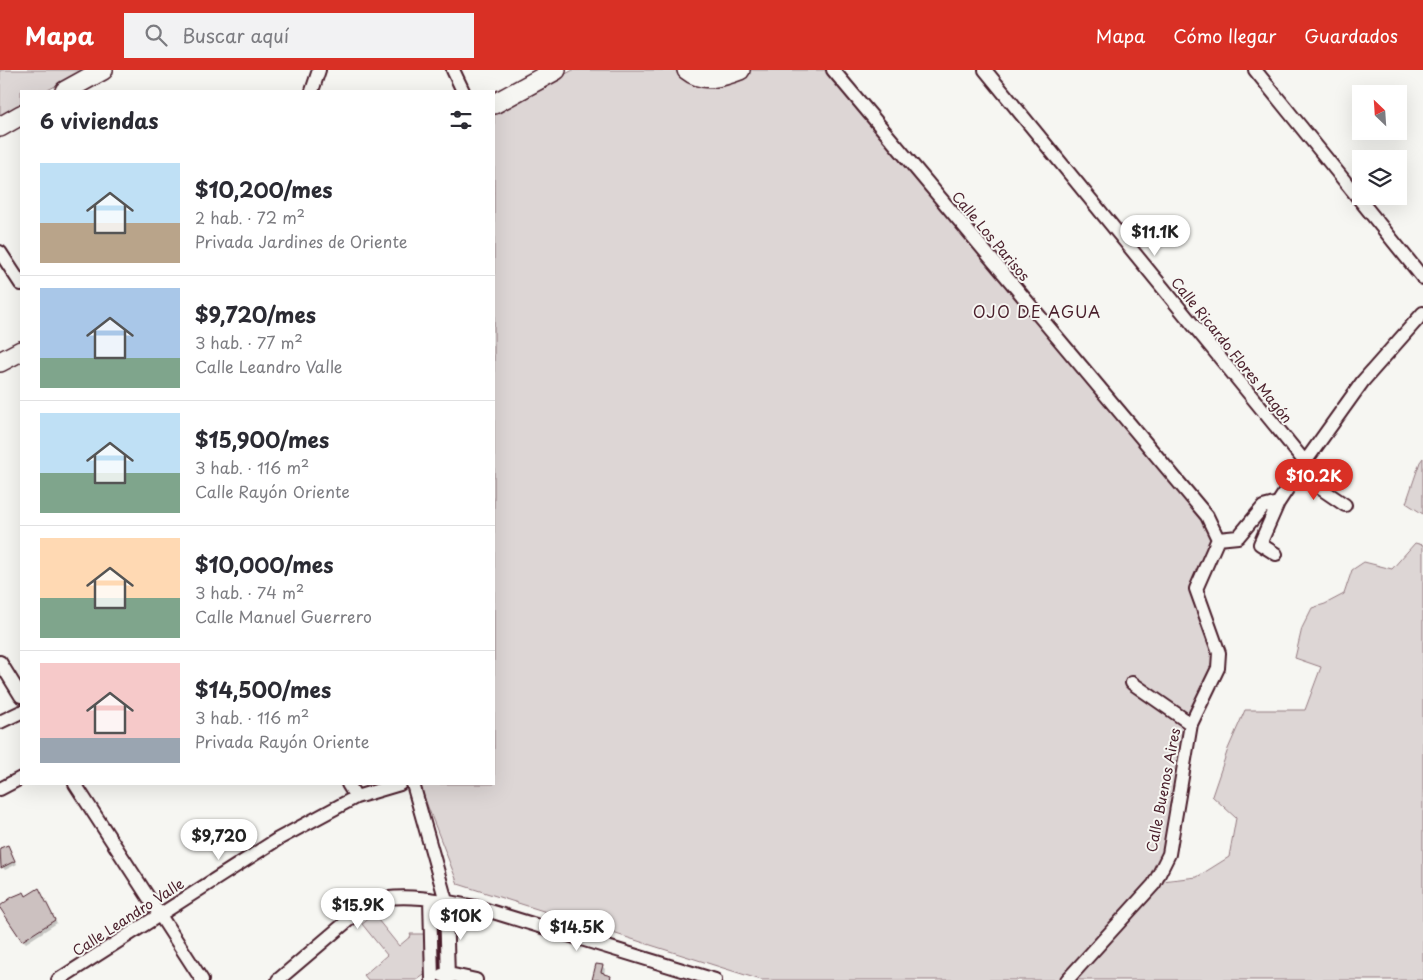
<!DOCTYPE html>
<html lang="es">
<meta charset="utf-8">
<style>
body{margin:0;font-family:"Playpen Sans",sans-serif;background:#f2f2f3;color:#2b2b33;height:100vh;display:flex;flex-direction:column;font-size:19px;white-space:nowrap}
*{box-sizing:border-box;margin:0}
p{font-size:16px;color:#7c7c81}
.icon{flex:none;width:28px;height:28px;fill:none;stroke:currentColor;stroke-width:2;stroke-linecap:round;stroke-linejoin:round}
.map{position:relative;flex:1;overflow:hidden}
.details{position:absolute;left:20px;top:20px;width:475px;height:695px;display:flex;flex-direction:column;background:#fff;border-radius:0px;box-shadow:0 5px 20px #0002}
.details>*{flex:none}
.needle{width:32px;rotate:335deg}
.fabs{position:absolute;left:1352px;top:15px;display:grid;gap:10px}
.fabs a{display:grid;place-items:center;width:55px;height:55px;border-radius:0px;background:#fff;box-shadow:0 5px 20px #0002;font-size:25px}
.price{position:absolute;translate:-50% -42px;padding:0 11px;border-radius:18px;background:#fff;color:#222;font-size:16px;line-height:32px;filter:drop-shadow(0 1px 2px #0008)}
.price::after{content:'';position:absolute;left:50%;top:30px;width:15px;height:11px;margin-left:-8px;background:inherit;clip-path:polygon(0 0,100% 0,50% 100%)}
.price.selected{background:#d93025;color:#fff}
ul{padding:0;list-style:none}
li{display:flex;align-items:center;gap:15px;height:125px;padding:0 20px}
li+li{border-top:1px solid #e1e1e2}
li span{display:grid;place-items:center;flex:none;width:140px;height:100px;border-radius:0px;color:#555}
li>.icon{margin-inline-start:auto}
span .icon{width:60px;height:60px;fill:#fffc;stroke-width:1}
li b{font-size:21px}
h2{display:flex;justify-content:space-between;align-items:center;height:60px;padding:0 20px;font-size:21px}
header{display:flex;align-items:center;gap:30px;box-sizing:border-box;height:70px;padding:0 25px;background:#d93025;color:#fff}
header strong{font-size:24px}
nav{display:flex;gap:28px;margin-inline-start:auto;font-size:18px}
.search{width:350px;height:45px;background:#f2f2f3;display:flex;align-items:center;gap:12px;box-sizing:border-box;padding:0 18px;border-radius:0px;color:#7c7c81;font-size:19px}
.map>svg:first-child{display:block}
</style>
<header>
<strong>Mapa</strong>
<div class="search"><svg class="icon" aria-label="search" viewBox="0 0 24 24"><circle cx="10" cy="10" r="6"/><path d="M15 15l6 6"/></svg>Buscar aquí</div>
<nav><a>Mapa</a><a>Cómo llegar</a><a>Guardados</a></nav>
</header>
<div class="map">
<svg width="1423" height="910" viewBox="0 0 1423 910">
<rect width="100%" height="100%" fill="#f6f6f2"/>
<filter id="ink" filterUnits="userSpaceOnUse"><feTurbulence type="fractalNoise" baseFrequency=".02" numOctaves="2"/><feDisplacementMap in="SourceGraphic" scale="10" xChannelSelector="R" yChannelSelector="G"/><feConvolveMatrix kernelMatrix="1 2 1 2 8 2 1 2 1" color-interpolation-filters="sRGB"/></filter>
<g filter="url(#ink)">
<path fill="#ddd6d5" stroke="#947a80" d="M0 0H85L46 21H21V35L0 47Z
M573 0H831L1204 446 1214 466 1198 523 1218 583 1191 650 1169 782 1153 812 1197 807 1229 787 1236 748 1212 726 1228 679 1245 640H1305L1321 597 1295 588 1302 558 1312 538 1325 534 1344 524 1352 500 1364 492 1392 499 1415 473 1423 475V910H761L458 814 419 714H494V42Z
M1423 388V444L1406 433 1420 392Z
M374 845 399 876 411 866 410 864H426L427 903 417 910H368L364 905 387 885 362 854Z"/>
<path fill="#0003" d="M8 777 17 794 5 800 0 794V780Z
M39 819 57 853 26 873 23 870 24 823 27 827Z
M602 896 605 899 604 904 610 907 613 910H593Z"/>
<path fill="#ccc1c0" stroke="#4a1f2b" d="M8 775 15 791 1 798 0 778Z
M39 818 55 850 22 871 0 838V836L12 827 24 822 26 826Z
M596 894 603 895 601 902 604 903V904L611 906 610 910H592Z"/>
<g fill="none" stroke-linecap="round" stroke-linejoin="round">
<g stroke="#4a1f2b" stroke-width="16">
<path id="street" d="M453 0 463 21
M833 0 1207 446 1218 469
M985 0 1305 392
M1255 0 1423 208
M312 21 319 0
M0 182 21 214
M1298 403 1345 435
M1218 469 1238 467 1263 437 1278 433 1305 392 1363 311 1423 243
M1276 484 1260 474 1278 433
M0 592 21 626
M1132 613 1191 654
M0 652 21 642
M75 714 202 910
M348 714 356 727
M413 714 446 831 448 910
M0 719 21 708
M430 829 432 910
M442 905 449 904 476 910
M58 910 278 769 356 727 400 714
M278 910 371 831C406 822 445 831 480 838L715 910
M1067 910 1154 814 1169 784 1191 654 1218 598 1219 583 1196 519 1218 469"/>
</g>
<g stroke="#4a1f2b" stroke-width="22">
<path id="secondary" d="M687 0C703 13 722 7 740 0
M65 21 103 0
M494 34 556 0
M0 57 21 45
M0 292 21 281"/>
</g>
<use href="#street" stroke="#f6f6f2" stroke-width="12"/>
<use href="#secondary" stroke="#f6f6f2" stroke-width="19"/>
</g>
</g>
<g text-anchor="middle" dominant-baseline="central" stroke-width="4" stroke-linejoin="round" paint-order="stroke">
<g font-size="14" fill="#4a1f2b" stroke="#f6f6f2">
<text transform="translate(991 166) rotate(50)">Calle Los Parisos</text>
<text transform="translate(1232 280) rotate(51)">Calle Ricardo Flores Magón</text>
<text transform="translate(1163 720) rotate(-79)">Calle Buenos Aires</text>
<text transform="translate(128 847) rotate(-33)">Calle Leandro Valle</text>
</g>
<g font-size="16" letter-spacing="1" fill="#4a1f2b" stroke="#f6f6f2">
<text x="1037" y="241">OJO DE AGUA</text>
</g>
</g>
</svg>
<div class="fabs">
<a><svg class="needle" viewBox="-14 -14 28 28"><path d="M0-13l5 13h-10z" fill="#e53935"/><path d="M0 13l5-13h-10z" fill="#7c7c81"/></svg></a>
<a><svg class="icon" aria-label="layers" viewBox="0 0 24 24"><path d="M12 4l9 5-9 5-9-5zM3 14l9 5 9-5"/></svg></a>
</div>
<b class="price" style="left:1155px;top:187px">$11.1K</b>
<b class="price selected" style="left:1314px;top:431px">$10.2K</b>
<b class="price" style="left:219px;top:791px">$9,720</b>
<b class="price" style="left:358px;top:860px">$15.9K</b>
<b class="price" style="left:461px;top:871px">$10K</b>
<b class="price" style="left:577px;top:882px">$14.5K</b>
<section class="details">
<h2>6 viviendas<svg class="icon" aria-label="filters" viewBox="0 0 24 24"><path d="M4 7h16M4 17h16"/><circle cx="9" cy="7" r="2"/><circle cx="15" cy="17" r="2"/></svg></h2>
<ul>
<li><span style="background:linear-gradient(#bfe0f5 60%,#b9a48a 0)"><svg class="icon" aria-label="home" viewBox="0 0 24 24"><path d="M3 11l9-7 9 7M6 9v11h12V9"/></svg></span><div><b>$10,200/mes</b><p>2 hab. · 72 m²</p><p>Privada Jardines de Oriente</p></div></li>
<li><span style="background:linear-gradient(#a9c7e8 70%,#7fa58c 0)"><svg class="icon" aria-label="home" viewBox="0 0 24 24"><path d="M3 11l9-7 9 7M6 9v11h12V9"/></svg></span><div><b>$9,720/mes</b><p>3 hab. · 77 m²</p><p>Calle Leandro Valle</p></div></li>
<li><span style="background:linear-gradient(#bfe0f5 60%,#7fa58c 0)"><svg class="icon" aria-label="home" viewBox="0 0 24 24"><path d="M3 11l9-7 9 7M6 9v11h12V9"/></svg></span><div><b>$15,900/mes</b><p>3 hab. · 116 m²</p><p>Calle Rayón Oriente</p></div></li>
<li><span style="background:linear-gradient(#ffd9b3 60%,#7fa58c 0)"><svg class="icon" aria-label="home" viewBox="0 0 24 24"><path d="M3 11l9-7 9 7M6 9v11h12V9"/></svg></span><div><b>$10,000/mes</b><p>3 hab. · 74 m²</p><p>Calle Manuel Guerrero</p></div></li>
<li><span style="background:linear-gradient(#f6c9c9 75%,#9aa5b1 0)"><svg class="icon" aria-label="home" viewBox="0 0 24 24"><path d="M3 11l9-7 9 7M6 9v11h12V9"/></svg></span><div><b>$14,500/mes</b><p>3 hab. · 116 m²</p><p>Privada Rayón Oriente</p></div></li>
</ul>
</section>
</div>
